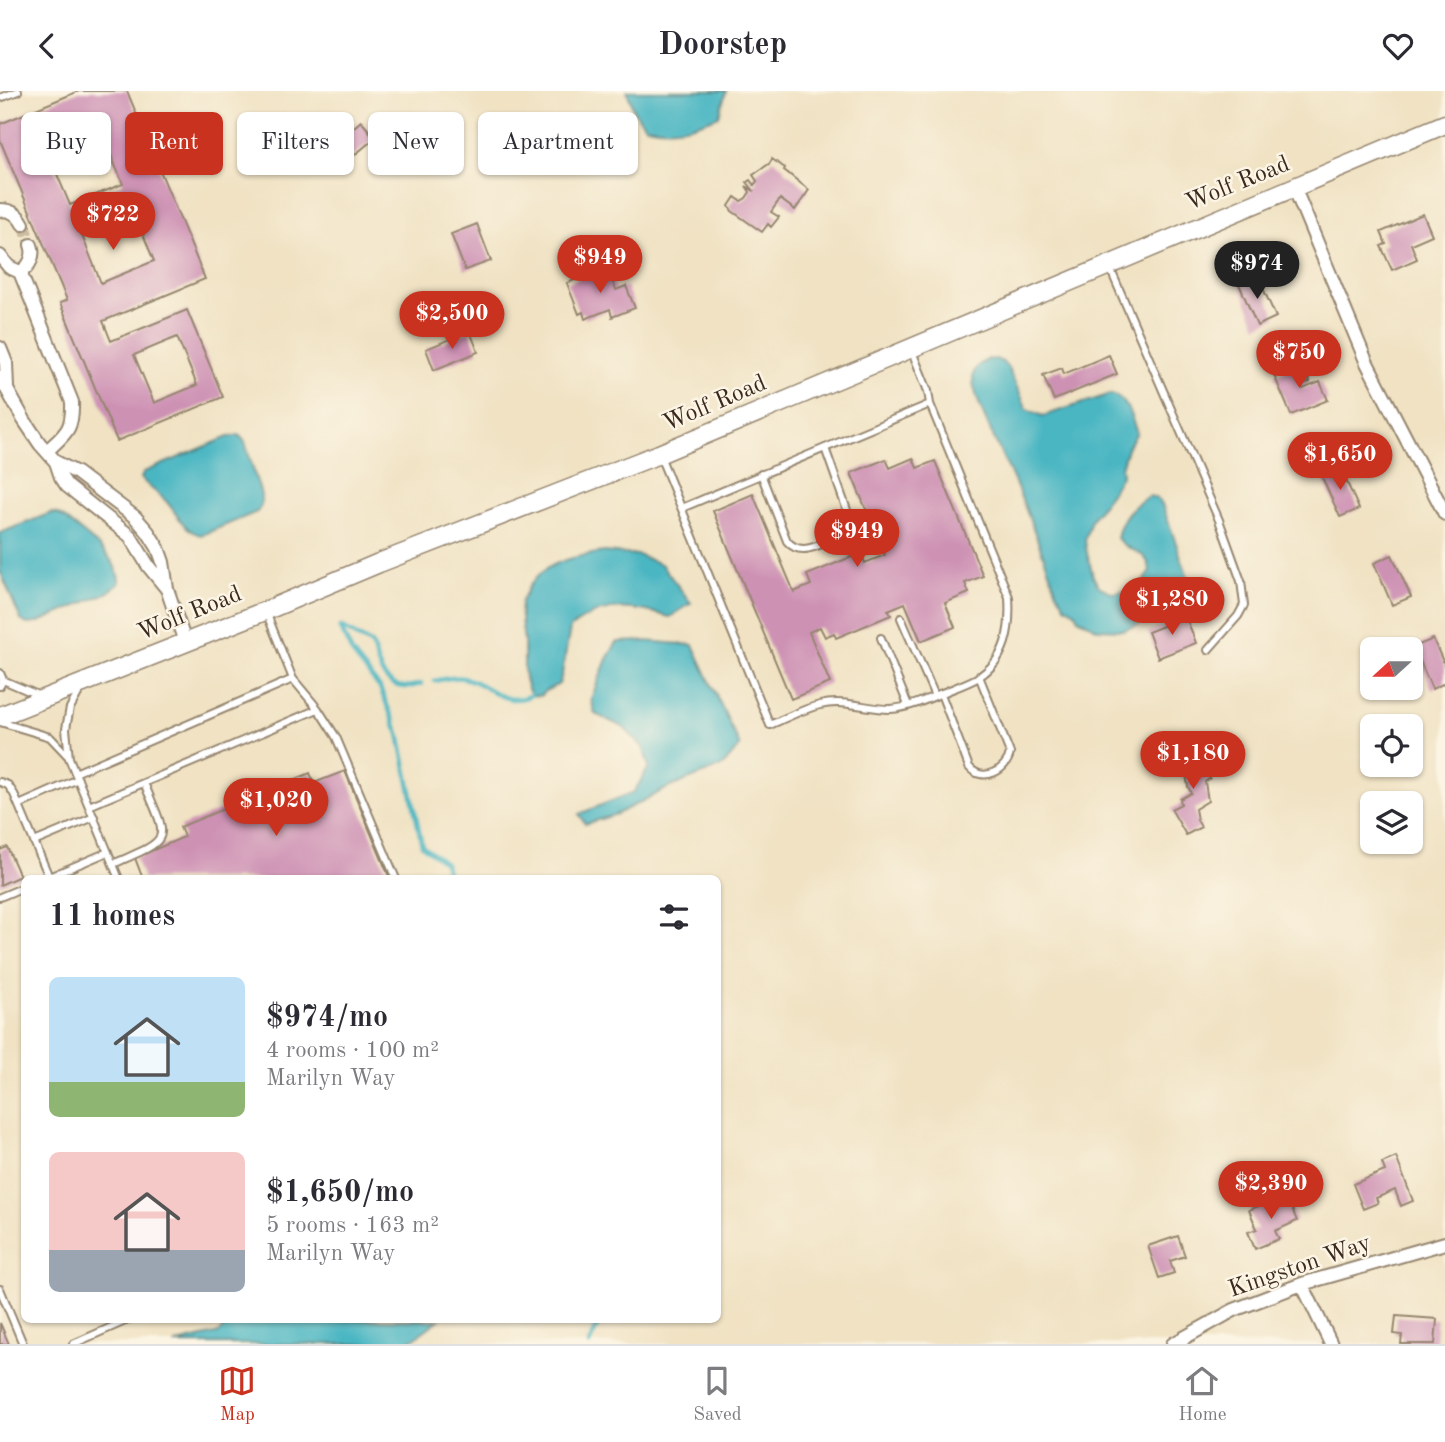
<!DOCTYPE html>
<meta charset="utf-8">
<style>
body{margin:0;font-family:"Old Standard TT",serif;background:#f2f2f3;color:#2b2b33;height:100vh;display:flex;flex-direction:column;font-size:26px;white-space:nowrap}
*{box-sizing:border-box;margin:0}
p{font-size:23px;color:#7c7c81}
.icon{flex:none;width:38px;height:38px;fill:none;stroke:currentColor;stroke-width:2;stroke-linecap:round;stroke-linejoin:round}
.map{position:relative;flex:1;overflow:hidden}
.drawer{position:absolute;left:21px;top:784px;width:700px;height:448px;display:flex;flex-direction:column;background:#fff;border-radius:10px;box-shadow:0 2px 5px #0004}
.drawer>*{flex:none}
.banner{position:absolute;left:21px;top:21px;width:700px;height:63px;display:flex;gap:14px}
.needle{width:46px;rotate:249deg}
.buttons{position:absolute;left:1360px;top:546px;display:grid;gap:14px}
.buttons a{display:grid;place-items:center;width:63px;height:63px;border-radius:10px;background:#fff;box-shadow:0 2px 5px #0004;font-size:35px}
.price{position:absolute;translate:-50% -60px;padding:0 16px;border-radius:24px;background:#c8321e;color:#fff;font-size:23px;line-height:46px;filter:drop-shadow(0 2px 4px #0008)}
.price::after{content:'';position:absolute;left:50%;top:42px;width:21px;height:16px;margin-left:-10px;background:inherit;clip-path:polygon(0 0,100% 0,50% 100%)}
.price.active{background:#222;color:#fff}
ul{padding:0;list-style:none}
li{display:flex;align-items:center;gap:21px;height:175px;padding:0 28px}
li span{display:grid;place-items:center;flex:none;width:196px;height:140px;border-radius:10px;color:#555}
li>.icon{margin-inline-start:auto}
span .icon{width:84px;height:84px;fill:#fffc;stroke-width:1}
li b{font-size:30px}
h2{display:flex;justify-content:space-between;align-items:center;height:84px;padding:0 28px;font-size:30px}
.pill{padding:0 24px;border-radius:10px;background:#fff;box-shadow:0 2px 5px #0004;font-size:24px;line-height:63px}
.pill.active{background:#c8321e;color:#fff}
header{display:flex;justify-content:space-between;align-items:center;height:91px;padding:0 28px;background:#fff;font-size:32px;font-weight:800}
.tab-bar{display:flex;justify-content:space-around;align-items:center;height:98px;border-top:2px solid #e1e1e2;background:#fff;font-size:19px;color:#7c7c81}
.tab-bar a{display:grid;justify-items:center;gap:4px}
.tab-bar .active{color:#c8321e}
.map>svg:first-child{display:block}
</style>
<header><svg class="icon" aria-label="back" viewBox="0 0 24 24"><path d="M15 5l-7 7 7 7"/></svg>Doorstep<svg class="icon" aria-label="heart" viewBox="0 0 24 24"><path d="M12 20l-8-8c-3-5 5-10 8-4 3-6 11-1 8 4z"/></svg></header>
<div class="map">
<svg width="1445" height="1253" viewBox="0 0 1445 1253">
<rect width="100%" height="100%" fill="#fcf5e5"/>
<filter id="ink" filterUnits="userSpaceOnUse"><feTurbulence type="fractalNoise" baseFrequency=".0143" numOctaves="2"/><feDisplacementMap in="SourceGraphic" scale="14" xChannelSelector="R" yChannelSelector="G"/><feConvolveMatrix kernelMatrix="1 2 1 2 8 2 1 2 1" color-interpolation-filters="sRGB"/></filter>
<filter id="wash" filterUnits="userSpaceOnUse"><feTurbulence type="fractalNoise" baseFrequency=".00686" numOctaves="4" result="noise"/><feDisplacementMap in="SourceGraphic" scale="28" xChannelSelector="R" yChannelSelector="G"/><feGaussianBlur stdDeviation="1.57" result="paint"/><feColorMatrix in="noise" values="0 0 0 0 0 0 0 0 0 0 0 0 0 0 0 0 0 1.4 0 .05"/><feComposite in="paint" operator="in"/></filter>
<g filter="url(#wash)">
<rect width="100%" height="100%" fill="#f0e2c3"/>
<path fill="#48b6c2" stroke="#427070" stroke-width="2" d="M627 0H726V1L719 25C692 36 675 41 645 35L634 20Z
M989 268 1001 270 1007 275 1027 318 1043 325 1111 303C1128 307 1131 327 1137 342L1127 357 1121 377 1122 383 1111 402 1091 429 1085 448 1086 458 1093 485 1098 495 1113 502 1126 500 1141 494 1150 481C1148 457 1128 463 1117 447 1121 426 1131 416 1149 405L1156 407 1162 413 1193 500 1183 514 1155 528 1123 539 1098 538 1078 527 1075 521 1065 515 1056 499C1043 463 1030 427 1015 392 1006 371 972 307 973 287 973 276 981 272 989 268Z
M239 344 245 351 261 404V415L257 421 202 444C185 442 177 422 166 410 158 402 148 396 141 387L144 381 228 346Z
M51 422 57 423 63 426C82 442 121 466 119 493L107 502 37 532 27 533 21 529 0 480V442Z
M605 461 638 464 661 473 691 512 670 526C633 515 602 511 570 537L562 583 559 593 545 600 540 605 531 604C521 586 525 571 524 551 523 539 519 524 521 512 521 511 525 503 526 502 539 471 575 465 605 461Z
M645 550 693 554 740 655 723 675 668 697 617 723 585 733 579 723 634 701 649 676 643 656 623 636 595 623 591 608 607 568 617 551Z
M229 1229 230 1228 439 1229 406 1253H174L219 1242Z"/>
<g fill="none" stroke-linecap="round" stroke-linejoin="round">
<path stroke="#48b6c2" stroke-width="4.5" d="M340 536 352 562 380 597 399 643 422 754 445 772 448 788
M341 536 372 554C378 571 381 595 404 596 409 596 416 594 421 593
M435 590C444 588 455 585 463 587 490 592 502 618 531 604
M589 1253 601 1228"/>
</g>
<g id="blocks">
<path fill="#cd91b4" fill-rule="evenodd" d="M79 0H127L205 188 103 230 111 250 187 219 223 306 117 350 60 212 67 209 0 49V33ZM98 33 123 93 70 114 45 55ZM130 111 154 170 101 192 77 132ZM177 246 197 294 154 312 134 264Z
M361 30 375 47 346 71 339 62 331 69 315 50 334 34 344 45Z
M772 68 785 77 784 79 809 99 795 119 780 108 771 121 779 126 771 136 768 133 762 141 732 120 729 115 735 106 741 110 746 107 750 101 746 95 754 100 747 91 750 89 754 94 757 90 753 84 770 72Z
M1423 123 1432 144 1411 153 1417 168 1392 179 1381 155 1386 153 1381 141Z
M477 133 491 170 465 179 451 143Z
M607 176 616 199 626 195 635 217 612 226 610 218 585 228 583 221 579 223 567 192Z
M1257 184 1276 226 1257 235 1239 193Z
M470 240 478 261 434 279 426 258Z
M1109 264 1117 283 1054 309 1043 284 1062 277 1064 283Z
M1302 273 1310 291 1301 295 1303 298 1320 291 1328 309 1291 324 1274 284Z
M913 367 917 377 935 370 983 485 965 492 969 502 945 512 955 536 921 550 905 512 888 519 891 524 836 547 834 542 825 546 820 536 809 541 830 592 791 608 713 420 753 403 794 501 811 494 807 484 861 462 865 472 885 464 851 382 886 368 890 377Z
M1340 376 1359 418 1340 426 1321 384Z
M1392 464 1411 506 1392 514 1374 472Z
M1186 526 1196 552 1158 567 1148 541Z
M1433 548 1445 575V592L1432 598 1414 556Z
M1206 661 1210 687 1205 691 1208 710 1195 718 1197 729 1201 736 1186 744 1171 718 1181 713 1180 708 1191 702 1188 696 1183 664Z
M345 680 390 788H143L135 767 184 746 180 736 310 682 314 692Z
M7 756 20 785 0 794V759Z
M1396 1066 1413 1110 1401 1115 1395 1099 1376 1107 1378 1112 1363 1118 1353 1093 1385 1080 1382 1072Z
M1286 1104 1297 1130 1275 1140 1279 1148 1255 1158 1248 1141 1257 1138 1249 1119Z
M1178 1145 1185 1165 1170 1170 1174 1182 1159 1187 1148 1155Z
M1396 1225 1437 1228 1435 1253H1401L1402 1244 1394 1243Z
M0 1232 9 1253H0Z"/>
</g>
</g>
<g filter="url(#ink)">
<use href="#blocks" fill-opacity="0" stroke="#968670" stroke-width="2"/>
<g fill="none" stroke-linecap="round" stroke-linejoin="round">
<path stroke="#ccbda2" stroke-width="12" stroke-dasharray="12 6" stroke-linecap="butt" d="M23 133 31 154"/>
<g stroke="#968670" stroke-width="10">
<path id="lane" d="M0 7 18 0
M1110 177 1219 429 1241 490 1244 514 1238 525 1208 559
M660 365 770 634C786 627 803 618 820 614 844 608 867 618 890 618 908 617 926 609 942 602 954 597 966 593 977 587 1007 569 1011 537 1009 506L930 313 928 300 911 258
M761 383 787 450C802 468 824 451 842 443L848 430V422L825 357
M682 417 930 313
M901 527 935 605
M881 547 908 614
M0 582 3 589 0 595
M293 588 318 618 336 646 396 788
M3 589 40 605
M80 599 70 617 67 632 66 638 69 667 119 788
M941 603 969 676C982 692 1007 680 1010 662L979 585
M0 631 50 646 68 665
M75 682 293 588 266 521
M0 691 8 694 14 703 49 786
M19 714 78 688
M89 715 318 618
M34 751 94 726
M113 773C173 747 169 751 144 692
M44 788 108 761
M0 806 24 796
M0 1198 23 1253
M73 1253 130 1228"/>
</g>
<g stroke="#968670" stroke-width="16">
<path id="street" d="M1294 96 1366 270 1445 423
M0 119C11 119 18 123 23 133
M0 165 9 176 20 181 72 311C73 339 66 342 47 360
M20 181C30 176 35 164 31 154
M0 257 6 272 7 296
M0 286 24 329 40 353 56 371 61 386 67 395 130 445 149 476 167 498
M56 371 77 382 135 426 148 441 158 457 163 471 167 498 185 551
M1302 1193 1331 1253
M1173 1253 1234 1219 1302 1193 1445 1152"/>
</g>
<g stroke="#968670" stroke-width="21">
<path id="secondary" d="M0 625 265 520 379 472 659 363 1445 33"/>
</g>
<use href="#lane" stroke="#fff" stroke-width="6"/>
<use href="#street" stroke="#fff" stroke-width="12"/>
<use href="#secondary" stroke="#fff" stroke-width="18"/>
</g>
</g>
<g text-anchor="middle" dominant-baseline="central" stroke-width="5" stroke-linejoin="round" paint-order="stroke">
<g font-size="24" fill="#3b2a1e" stroke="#fcf5e5">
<text transform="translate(1238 93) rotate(-22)">Wolf Road</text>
<text transform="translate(715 313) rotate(-23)">Wolf Road</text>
<text transform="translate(190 523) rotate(-22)">Wolf Road</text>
<text transform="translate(1300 1176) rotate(-19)">Kingston Way</text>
</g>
</g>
</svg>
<div class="buttons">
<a><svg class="needle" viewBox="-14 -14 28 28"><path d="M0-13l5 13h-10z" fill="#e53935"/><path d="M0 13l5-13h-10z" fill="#7c7c81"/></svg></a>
<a><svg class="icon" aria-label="locate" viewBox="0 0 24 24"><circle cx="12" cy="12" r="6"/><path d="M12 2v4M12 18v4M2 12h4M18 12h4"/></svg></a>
<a><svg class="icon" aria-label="layers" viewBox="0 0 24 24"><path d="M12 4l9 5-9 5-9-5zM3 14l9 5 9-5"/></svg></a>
</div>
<b class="price" style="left:113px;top:161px">$722</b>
<b class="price" style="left:600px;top:204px">$949</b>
<b class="price active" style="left:1257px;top:210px">$974</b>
<b class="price" style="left:452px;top:260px">$2,500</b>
<b class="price" style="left:1299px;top:299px">$750</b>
<b class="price" style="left:1340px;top:401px">$1,650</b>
<b class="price" style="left:857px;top:478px">$949</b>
<b class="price" style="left:1172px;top:546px">$1,280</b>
<b class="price" style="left:1193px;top:700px">$1,180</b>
<b class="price" style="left:276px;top:747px">$1,020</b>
<b class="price" style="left:1271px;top:1130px">$2,390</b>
<div class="banner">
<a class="pill">Buy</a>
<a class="pill active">Rent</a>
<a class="pill">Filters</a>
<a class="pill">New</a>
<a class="pill">Apartment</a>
</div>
<section class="drawer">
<h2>11 homes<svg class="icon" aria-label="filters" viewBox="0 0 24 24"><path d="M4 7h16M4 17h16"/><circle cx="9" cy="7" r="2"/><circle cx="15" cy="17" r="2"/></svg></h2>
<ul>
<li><span style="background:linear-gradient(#bfe0f5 75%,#8fb573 0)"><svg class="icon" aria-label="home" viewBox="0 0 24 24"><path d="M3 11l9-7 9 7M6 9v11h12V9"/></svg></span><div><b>$974/mo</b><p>4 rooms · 100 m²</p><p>Marilyn Way</p></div></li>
<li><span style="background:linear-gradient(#f6c9c9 70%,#9aa5b1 0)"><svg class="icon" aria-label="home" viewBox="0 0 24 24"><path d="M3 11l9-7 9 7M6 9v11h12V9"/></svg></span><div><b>$1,650/mo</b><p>5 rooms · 163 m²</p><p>Marilyn Way</p></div></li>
</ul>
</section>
</div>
<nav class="tab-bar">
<a class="active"><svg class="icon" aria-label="map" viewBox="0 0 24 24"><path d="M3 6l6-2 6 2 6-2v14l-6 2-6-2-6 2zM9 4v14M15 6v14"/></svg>Map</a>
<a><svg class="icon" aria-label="saved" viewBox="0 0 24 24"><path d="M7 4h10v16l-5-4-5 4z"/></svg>Saved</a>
<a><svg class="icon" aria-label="home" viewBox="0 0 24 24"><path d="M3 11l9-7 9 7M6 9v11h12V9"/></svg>Home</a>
</nav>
